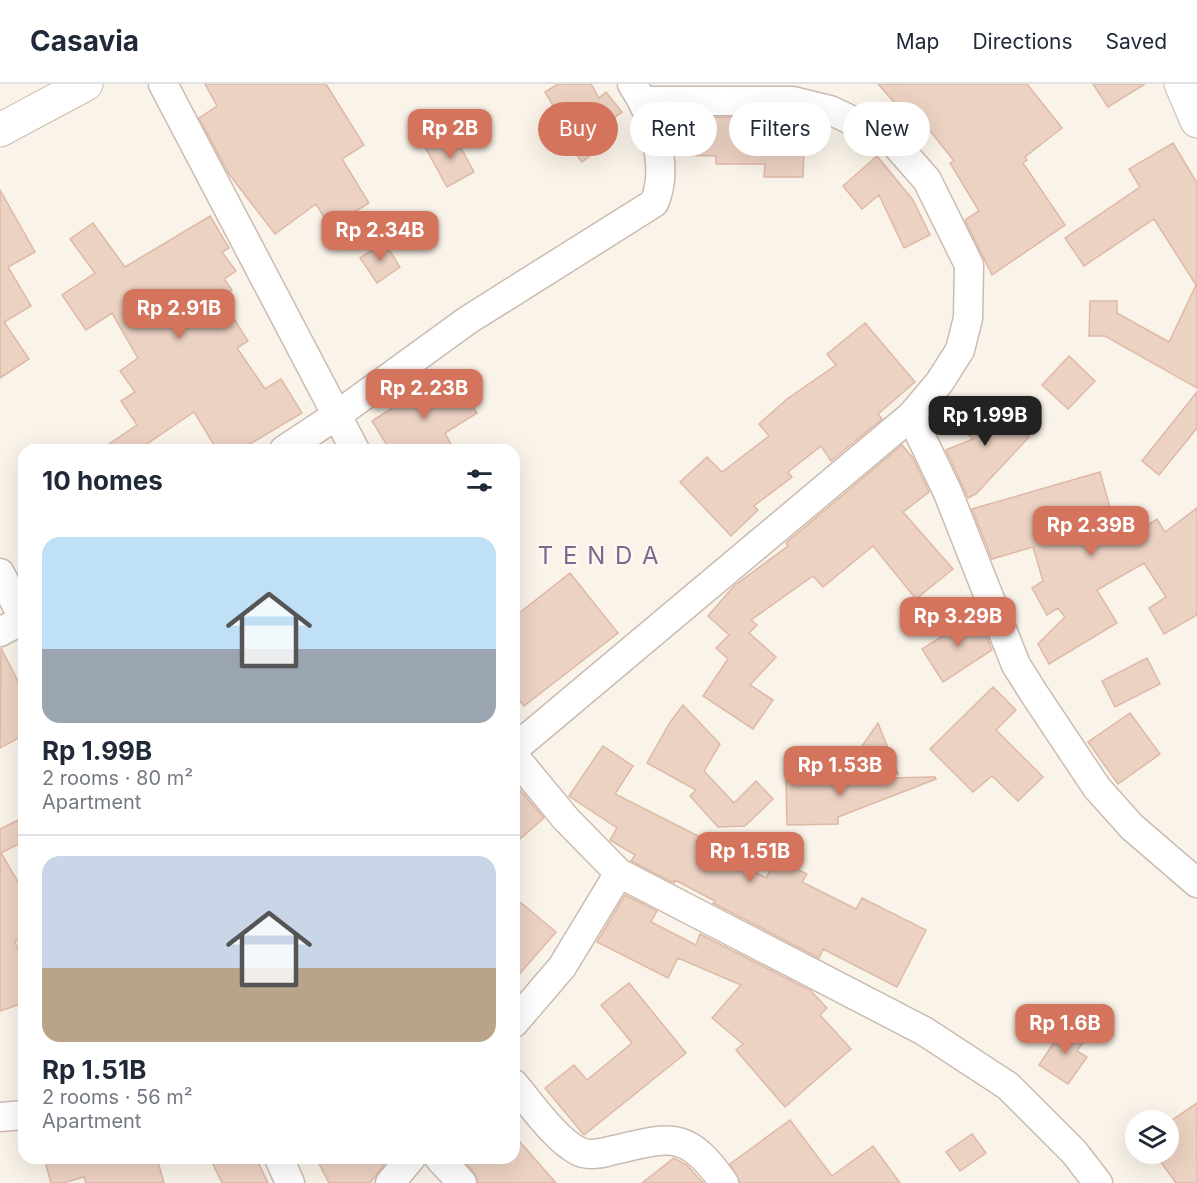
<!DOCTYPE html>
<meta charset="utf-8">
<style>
body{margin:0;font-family:Inter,sans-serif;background:#f2f2f3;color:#1f2937;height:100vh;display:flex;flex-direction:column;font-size:22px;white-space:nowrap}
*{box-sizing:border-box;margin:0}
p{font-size:20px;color:#747a83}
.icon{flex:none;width:33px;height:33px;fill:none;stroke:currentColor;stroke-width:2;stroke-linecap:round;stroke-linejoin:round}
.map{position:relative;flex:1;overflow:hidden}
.details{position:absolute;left:18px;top:360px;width:502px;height:720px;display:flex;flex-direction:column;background:#fff;border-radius:18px;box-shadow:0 6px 24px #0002}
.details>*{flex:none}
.guide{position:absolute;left:538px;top:18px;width:568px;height:54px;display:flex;gap:12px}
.fabs{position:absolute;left:1125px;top:1026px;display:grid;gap:12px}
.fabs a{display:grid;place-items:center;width:54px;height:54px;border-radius:50%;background:#fff;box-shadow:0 6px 24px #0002;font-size:30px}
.price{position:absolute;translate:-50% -51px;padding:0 14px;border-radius:12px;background:#d5745d;color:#fff;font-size:20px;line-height:39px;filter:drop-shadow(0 2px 3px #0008)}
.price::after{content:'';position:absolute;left:50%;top:36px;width:18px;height:14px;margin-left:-9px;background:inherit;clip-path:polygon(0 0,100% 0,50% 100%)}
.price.active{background:#222;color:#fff}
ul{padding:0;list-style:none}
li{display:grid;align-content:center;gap:12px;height:318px;padding:0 24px}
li+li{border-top:2px solid #e0e1e3}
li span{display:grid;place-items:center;height:186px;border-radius:18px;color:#555}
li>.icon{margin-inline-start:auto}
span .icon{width:108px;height:108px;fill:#fffc;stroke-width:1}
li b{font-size:26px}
h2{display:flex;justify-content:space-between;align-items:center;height:72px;padding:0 24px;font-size:26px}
.chip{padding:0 21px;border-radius:27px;background:#fff;box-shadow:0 6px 24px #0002;font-size:21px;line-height:54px}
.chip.active{background:#d5745d;color:#fff}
header{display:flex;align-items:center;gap:36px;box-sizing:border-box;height:84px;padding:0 30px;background:#fff;border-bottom:2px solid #e0e1e3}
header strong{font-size:28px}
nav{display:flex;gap:33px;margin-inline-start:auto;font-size:21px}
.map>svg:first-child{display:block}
</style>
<header>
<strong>Casavia</strong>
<nav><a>Map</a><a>Directions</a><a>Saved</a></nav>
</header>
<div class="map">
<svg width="1197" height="1099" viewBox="0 0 1197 1099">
<rect width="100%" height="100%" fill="#faf3e9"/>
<path fill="#ecd2c3" stroke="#ddb9a6" stroke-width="1.5" d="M205 0H326L364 61 342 75 369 119 330 143 316 120 275 150 229 90 199 34 217 22Z
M558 0H591L599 14 606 8 622 28 606 40 615 52 582 78 557 46 564 40 545 8Z
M878 0H1027L1062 44 1025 73 1027 76 1023 79 1065 141 992 191 965 136 979 127 950 79 954 77 924 39 918 45Z
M1093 0H1145L1108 23Z
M672 33H791L805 37 803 93H764L765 80H716V72L676 71Z
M453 49 474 88 447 103 425 63Z
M1173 59 1197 99V304L1105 252H1089L1090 217H1117V229L1169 258 1196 201 1154 135 1084 182 1065 154 1140 103 1129 85Z
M877 72 913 116 930 151 904 164 879 111 862 125 843 102Z
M0 106 35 168 8 183 31 222 4 238 29 275 0 294Z
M210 132 229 164 222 168 236 187 224 195 232 206 221 214 248 257 237 264 265 305 281 295 302 329 240 366H217L194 328 138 366H100L137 341 121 317 135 308 120 287 138 274 112 229 86 246 62 211 95 189 70 155 93 139 125 183Z
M384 158 400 183 377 199 360 174Z
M865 239 915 298 878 330 882 335 831 377 821 362 788 388 792 393 754 422 758 426 731 452 680 398 707 373 722 388 769 352 759 340 787 315 836 281 827 270Z
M1069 272 1095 297 1068 325 1042 301Z
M434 297 444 314 461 304 477 329 445 349 454 366H390L372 337Z
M1197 308V344L1159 391 1142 377Z
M987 314 1029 353 976 410 968 414 946 366 973 355 960 343Z
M902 361 913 374 929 408 903 428 953 485 916 515 873 462 823 503 813 492 751 536 757 541 749 549 776 573 750 601 773 616 753 645 703 612 728 575 716 564 729 551 708 532 734 502 788 462 786 459Z
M1100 388 1120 459 1157 435 1165 448 1197 424V531L1164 550 1149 524 1166 513 1144 479 1097 506 1117 539 1049 580 1038 560 1065 533 1058 524 1047 531 1032 504 1043 497 1033 463 992 475 972 425Z
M570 489 618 549 524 622 514 610V533Z
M977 530 992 566 943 598 922 565Z
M1 564 24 609V651L0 664Z
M1147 574 1160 600 1115 623 1102 597Z
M993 603 1016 626 996 646 1043 693 1018 717 992 692 973 708 930 665Z
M683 621 720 660 704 687 734 719 756 697 773 715 745 742 718 743 690 712 696 706 647 679 669 640Z
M1130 629 1160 670 1118 700 1088 658Z
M878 639 898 690 860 665Z
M603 662 633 682 615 710 722 764 718 769 766 794 776 775 807 790 802 798 856 825 862 814 926 846 897 903 823 865 819 874 713 819 715 817 675 796 674 799 631 777 635 771 610 756 617 744 569 712Z
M935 693 936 695 838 733V740L787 741 786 696Z
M514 699 544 734 514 760Z
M24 733V757L1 769 24 808V852L15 858 24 878V881L18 884 24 901V919L0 927V745Z
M625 811 657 827 651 838 696 861 700 850 811 907 827 924 820 931 851 965 785 1023 736 966 743 960 712 934 741 901 678 874 668 894 597 858Z
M514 813 556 848 514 896Z
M629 899 686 969 584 1051 545 1004 574 981 587 996 632 959 601 921Z
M1066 940 1086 954 1077 967 1087 973 1068 1000 1039 981Z
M1197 1019V1099H1176L1155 1070H1168V1039Z
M790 1036 832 1092 873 1062 900 1099H740L730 1080Z
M972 1050 986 1069 960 1087 946 1068Z
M514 1051 556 1099H478L474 1088 461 1074H514Z
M44 1074H157L164 1099H86L84 1093 63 1099H51Z
M210 1074H256L268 1099H222Z
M316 1074H379L384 1081 370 1099H329Z
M674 1074 687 1081 703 1099H642Z"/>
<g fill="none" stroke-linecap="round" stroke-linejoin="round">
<g stroke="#cbbbb0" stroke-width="31">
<path id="minor" d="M163 0 355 366
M911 332 948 409 1016 581 1035 611 1097 704 1132 743 1197 799
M284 366 337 331 468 236 654 119C670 84 653 31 632 0
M0 489 24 536
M0 548 24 535
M514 665 911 332 939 299 960 266 968 234 969 181 927 96 891 55 830 26 793 17H643
M514 672 566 735 619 789 924 947 1008 1002 1074 1068 1098 1099
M514 939 562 883 619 789
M514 1000C531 1020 555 1055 578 1067 588 1072 599 1070 610 1067 669 1054 685 1043 724 1099
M0 1033 24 1031
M279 1074 290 1099
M439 1074 462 1099
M390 1099 411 1074"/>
</g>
<g stroke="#cbbbb0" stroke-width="35">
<path id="tertiary" d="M1181 0 1197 37
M0 46 86 0"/>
</g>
<use href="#minor" stroke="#fff" stroke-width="28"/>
<use href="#tertiary" stroke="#fff" stroke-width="33"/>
</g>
<g text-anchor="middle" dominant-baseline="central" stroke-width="5" stroke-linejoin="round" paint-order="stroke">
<g font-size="24" letter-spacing="1.5" fill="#7f678d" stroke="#fdf7ef">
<text x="599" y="471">T E N D A</text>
</g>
</g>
</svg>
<div class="fabs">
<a><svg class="icon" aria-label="layers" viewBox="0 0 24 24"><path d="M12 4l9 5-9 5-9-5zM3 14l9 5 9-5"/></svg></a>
</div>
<b class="price" style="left:450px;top:76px">Rp 2B</b>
<b class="price" style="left:380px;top:178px">Rp 2.34B</b>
<b class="price" style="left:179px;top:256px">Rp 2.91B</b>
<b class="price" style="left:424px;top:336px">Rp 2.23B</b>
<b class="price active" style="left:985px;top:363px">Rp 1.99B</b>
<b class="price" style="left:1091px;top:473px">Rp 2.39B</b>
<b class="price" style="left:958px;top:564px">Rp 3.29B</b>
<b class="price" style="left:840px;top:713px">Rp 1.53B</b>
<b class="price" style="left:750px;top:799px">Rp 1.51B</b>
<b class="price" style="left:1065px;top:971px">Rp 1.6B</b>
<div class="guide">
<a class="chip active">Buy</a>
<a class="chip">Rent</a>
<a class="chip">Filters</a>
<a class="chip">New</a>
</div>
<section class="details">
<h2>10 homes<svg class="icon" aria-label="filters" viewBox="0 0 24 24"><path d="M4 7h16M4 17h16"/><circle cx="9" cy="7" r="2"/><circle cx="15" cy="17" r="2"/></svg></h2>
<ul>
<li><span style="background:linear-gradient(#bfe0f5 60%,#9aa5b1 0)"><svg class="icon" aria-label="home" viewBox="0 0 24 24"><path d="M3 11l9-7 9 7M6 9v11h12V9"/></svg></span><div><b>Rp 1.99B</b><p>2 rooms · 80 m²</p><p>Apartment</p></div></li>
<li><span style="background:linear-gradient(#c9d6e8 60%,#b9a48a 0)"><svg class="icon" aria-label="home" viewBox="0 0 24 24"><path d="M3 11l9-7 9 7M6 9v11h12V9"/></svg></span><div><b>Rp 1.51B</b><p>2 rooms · 56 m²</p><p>Apartment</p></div></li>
</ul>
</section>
</div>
